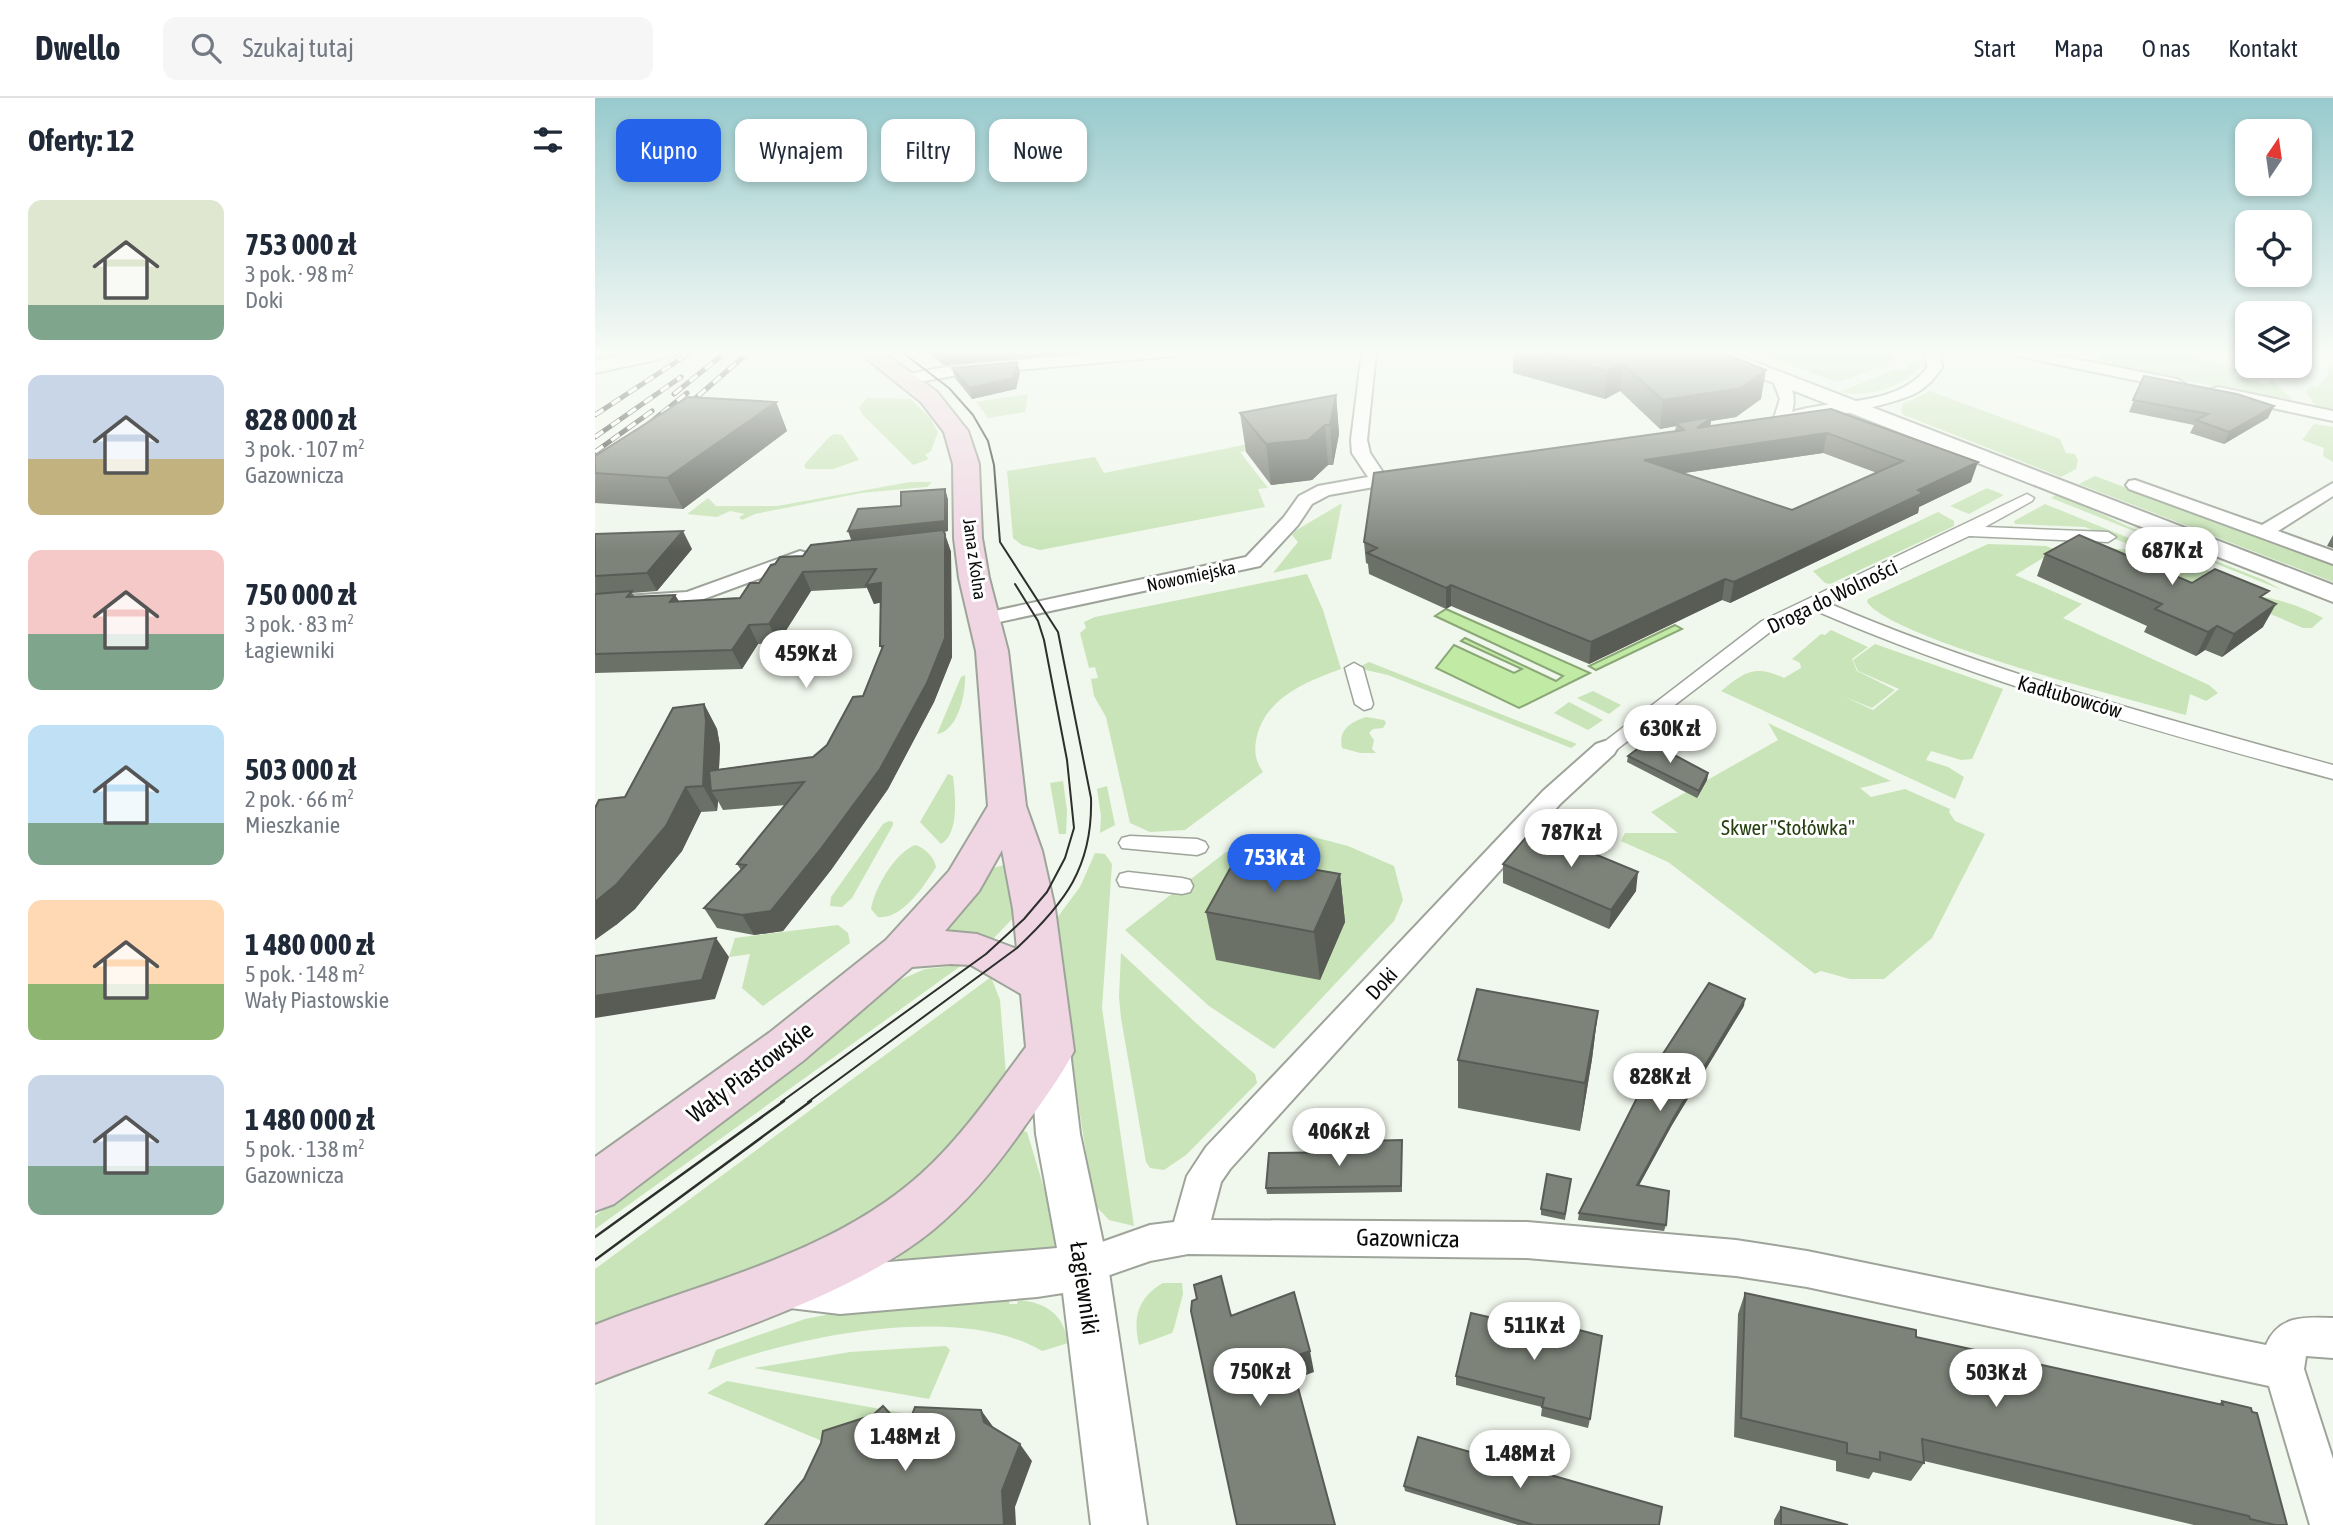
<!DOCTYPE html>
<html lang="pl">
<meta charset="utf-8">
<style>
body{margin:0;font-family:"Asap Condensed",sans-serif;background:#f6f6f7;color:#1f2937;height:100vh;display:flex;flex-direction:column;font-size:26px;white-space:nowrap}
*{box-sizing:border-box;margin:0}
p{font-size:23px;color:#747a83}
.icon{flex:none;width:38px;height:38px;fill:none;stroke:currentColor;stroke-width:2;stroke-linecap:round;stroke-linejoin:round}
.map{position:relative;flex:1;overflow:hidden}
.panel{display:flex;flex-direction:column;background:#fff;width:595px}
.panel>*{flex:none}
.hud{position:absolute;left:21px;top:21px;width:665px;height:63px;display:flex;gap:14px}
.needle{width:46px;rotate:13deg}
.controls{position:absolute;left:1640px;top:21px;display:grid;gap:14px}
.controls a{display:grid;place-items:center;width:77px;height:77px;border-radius:14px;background:#fff;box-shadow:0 4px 10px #0003;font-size:35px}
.price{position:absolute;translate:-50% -60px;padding:0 16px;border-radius:24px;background:#fff;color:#222;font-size:23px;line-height:46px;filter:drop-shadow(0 2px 4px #0008)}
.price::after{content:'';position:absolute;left:50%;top:42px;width:21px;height:16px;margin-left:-10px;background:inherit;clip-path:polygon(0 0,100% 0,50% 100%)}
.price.selected{background:#2563eb;color:#fff}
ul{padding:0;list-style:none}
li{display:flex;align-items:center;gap:21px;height:175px;padding:0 28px}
li span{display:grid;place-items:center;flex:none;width:196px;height:140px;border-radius:14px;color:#555}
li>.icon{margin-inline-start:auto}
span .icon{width:84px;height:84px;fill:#fffc;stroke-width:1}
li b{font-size:30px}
h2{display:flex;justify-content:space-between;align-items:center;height:84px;padding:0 28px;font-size:30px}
.tag{padding:0 24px;border-radius:14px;background:#fff;box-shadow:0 4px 10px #0003;font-size:24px;line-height:63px}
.tag.selected{background:#2563eb;color:#fff}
header{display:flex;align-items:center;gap:42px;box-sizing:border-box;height:98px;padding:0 35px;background:#fff;border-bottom:2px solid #e0e1e3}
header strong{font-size:33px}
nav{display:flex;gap:38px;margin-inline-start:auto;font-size:24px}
.search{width:490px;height:63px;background:#f6f6f7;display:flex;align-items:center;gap:18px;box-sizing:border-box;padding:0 24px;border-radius:14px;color:#747a83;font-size:26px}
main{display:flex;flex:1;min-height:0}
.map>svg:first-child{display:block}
</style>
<header>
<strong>Dwello</strong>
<div class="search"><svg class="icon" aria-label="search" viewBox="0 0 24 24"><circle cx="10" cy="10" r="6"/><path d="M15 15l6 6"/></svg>Szukaj tutaj</div>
<nav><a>Start</a><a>Mapa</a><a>O nas</a><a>Kontakt</a></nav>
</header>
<main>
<section class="panel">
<h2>Oferty: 12<svg class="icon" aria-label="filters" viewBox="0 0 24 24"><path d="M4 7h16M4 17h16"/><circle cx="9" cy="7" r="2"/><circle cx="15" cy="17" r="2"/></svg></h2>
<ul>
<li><span style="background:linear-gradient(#dfe7d0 75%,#7fa58c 0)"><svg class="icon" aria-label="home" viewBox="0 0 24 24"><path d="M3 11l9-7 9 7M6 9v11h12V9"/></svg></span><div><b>753 000 zł</b><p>3 pok. · 98 m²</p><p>Doki</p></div></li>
<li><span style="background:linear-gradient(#c9d6e8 60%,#c2b280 0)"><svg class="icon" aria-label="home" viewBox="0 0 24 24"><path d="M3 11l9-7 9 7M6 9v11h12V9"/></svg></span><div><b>828 000 zł</b><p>3 pok. · 107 m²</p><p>Gazownicza</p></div></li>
<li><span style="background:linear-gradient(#f6c9c9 60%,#7fa58c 0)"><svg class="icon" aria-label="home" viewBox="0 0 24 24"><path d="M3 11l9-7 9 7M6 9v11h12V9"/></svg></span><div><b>750 000 zł</b><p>3 pok. · 83 m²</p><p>Łagiewniki</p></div></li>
<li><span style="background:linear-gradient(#bfe0f5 70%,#7fa58c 0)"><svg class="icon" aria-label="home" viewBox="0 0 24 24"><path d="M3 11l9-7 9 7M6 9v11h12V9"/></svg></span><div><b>503 000 zł</b><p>2 pok. · 66 m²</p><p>Mieszkanie</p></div></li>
<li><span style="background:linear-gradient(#ffd9b3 60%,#8fb573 0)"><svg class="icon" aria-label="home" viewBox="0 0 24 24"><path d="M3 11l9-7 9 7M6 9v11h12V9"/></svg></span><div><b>1 480 000 zł</b><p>5 pok. · 148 m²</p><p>Wały Piastowskie</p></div></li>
<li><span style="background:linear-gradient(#c9d6e8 65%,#7fa58c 0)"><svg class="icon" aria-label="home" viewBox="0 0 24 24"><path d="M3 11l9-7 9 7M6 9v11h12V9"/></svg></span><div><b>1 480 000 zł</b><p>5 pok. · 138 m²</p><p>Gazownicza</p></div></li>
</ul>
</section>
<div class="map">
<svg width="1738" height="1427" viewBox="0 0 1738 1427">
<rect width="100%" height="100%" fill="#f0f7ec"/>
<path fill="#c9e4b8" d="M1160 254H1299C1300 261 1296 265 1290 268L1242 284Z
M1503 254H1581L1641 271 1639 278 1673 287 1677 282 1698 302 1523 271 1504 263Z
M1328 264C1312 290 1273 300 1245 294L1301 271 1310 273 1316 266Z
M1735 265H1738V312L1721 309 1711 294 1716 287 1723 289 1732 278Z
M1335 293 1465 341 1471 355 1480 356 1483 362 1481 371 1466 379 1309 317 1306 313 1308 306Z
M433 296 430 314 393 320 381 304Z
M272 300 316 301 335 320 343 334 336 353 330 357 334 361 318 367 267 316 264 309Z
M1719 326 1738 329V364L1728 358 1729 350 1707 342Z
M240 336 247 337 264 362 238 371H211L209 367 235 338Z
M673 342 677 347 645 354 673 390 663 391 670 409 445 452 427 447 418 440 412 373 500 359 509 375Z
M1500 378 1738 467V484L1484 386Z
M315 384H337L332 389 266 395 160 416 147 422 144 419 150 416 135 413 122 419 92 416 113 400 121 408H182Z
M1392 390 1409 397 1374 416 1355 408Z
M1463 396 1537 430 1669 482 1687 492 1456 400Z
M747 405 736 461 678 475 703 444 697 437 700 433Z
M1450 406 1615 473 1590 491 1476 449 1548 452 1490 429 1420 426 1419 423Z
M1343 414 1359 423V428L1235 486 1230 485 1218 473Z
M1393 446 1451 448 1461 452 1420 477 1487 506 1468 520 1614 587 1623 595 1611 603 1595 596 1591 617C1536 601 1299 542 1272 504L1273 501Z
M712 476 728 512 746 571C710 584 668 601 661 643 659 655 661 664 668 674L590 732 555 734 535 725 511 619 499 598 496 581 503 580 500 569 494 570 485 535 491 530 489 524 500 519Z
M1619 492C1658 496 1694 501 1728 520L1717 530H1708Z
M1236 532 1273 549 1257 561 1262 573 1300 592 1277 610 1250 599 1278 612 1304 591 1263 573 1258 562 1280 546 1408 591 1377 661 1366 662 1336 653 1331 662 1353 669 1369 679 1360 701 1126 593C1149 574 1160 566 1189 580L1206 570 1205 565 1197 561 1226 536 1230 537Z
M774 564 982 646 976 650 793 577 762 570Z
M370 577C371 595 363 633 342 636L366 579Z
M998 593 1026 607 1014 616 982 600Z
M974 604 1008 622 993 632 959 615Z
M771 619 789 622 791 625 788 630 778 631 774 635 779 642 777 651 781 655H765L747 650C743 631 756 624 771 619Z
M1173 625 1296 683 1265 690 1276 699 1310 691 1355 711 1354 714 1360 723 1390 736 1337 840 1289 881H1255L1226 873 1220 876 1073 764 1026 743 1030 735H1083L1056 714 1183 642Z
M353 676 358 678C360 696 365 735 346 746L325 724Z
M468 683 472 713 471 736H464L455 685Z
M512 688 520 727 505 735 506 718 502 691Z
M294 723 298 724V727L257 800 247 809 235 808 236 799 288 726Z
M707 736 753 748 799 768 808 802 799 823 679 951 614 908 530 832 631 754Z
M320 747C329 749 340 760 341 769 330 787 307 822 283 819L276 811C280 789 300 755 320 747Z
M500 755 510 756 517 766 507 910 539 1128 514 1122 499 1106 474 946 459 824 485 789Z
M416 765 420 818 398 841 350 834 391 772Z
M243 827 253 835 255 845 168 908 147 890 155 856 134 859 140 840Z
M526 855 602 926 660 976 662 985 591 1057 569 1072 555 1070 551 1064 526 920 524 899Z
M367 867 0 1131V1118L210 964 300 884 330 871Z
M396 879 405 902 411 976 374 1034 268 1128 41 1212 0 1232V1171Z
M425 1032 432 1034 465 1143 458 1151 303 1164 301 1157Z
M568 1185H587L588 1196 579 1230 577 1235 544 1247C538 1221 542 1200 568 1185Z
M378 1202H415L414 1206H422L423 1202C450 1204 469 1216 473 1245L447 1253C365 1204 198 1238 113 1272L121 1252 210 1221 240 1215Z
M351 1248 355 1252 334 1301 159 1270 255 1254Z
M132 1283 307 1315 302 1326 244 1350 112 1295Z"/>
<path fill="#c1eaa5" stroke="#8aa776" stroke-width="2" d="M851 511 995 575 924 610 841 570 859 547 919 575 927 571 866 543 870 540 961 583 968 578 840 518Z
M1080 527 1087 531 1001 572 994 568Z"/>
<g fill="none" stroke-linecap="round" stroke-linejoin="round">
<g stroke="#9ea49a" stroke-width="3">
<path id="pedestrian" d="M1432 396 1439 400 1437 403 1390 429 1513 434 1521 439 1513 444 1374 438 1233 505C1396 575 1567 620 1738 667V681C1562 634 1386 584 1219 512L1179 531 1017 655H1003L1000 651 1167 523Z
M759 565 768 570 778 606 776 610 769 612 760 606 750 570Z
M535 738 602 741 610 744 613 749 610 754 602 757 527 750 524 745 527 740Z
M533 774 587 780 595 782 598 788 595 794 587 796 525 788 522 782 525 776Z"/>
</g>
<g stroke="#9ea49a" stroke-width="4">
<path id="minor" d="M527 254H587L580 258 363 277 312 286 304 281C320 266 493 257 527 254Z
M767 254H781L772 342 775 355 789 376 812 373 821 378 818 382 734 397 717 406 703 427 665 468 390 527 382 526 379 521 382 516 390 515 651 459 689 419 704 398 723 388 773 379 757 355 756 342Z
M1331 254H1345L1347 270C1338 282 1331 290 1319 296 1301 305 1210 328 1196 318L1193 323 1187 325 1179 320 1185 301 1177 280 1180 277H1190C1198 290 1201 300 1197 314 1240 300 1301 310 1332 270Z
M1415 254H1444L1582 281 1590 286 1582 291 1422 258Z
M1623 289 1738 313V323L1617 297 1615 294 1617 291Z
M1540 382 1667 427 1738 385V398L1683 433 1738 453V466L1534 391 1531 387 1534 383Z
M205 453 212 455 215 459 212 463 95 506 0 512V500L92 494Z
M1010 643 1019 646 1022 651 1019 656 966 705 635 1071 626 1084 616 1122 932 1124 1141 1142 1212 1153 1671 1247C1684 1217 1710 1219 1738 1220V1260L1711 1258 1709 1271 1738 1361V1427H1715L1674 1288 1212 1189 1141 1178 932 1160 593 1156 555 1163 489 1186 476 1181 470 1168 476 1155 555 1127 579 1124 592 1078 611 1049 948 693 1001 646Z"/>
</g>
<g stroke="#9ea49a" stroke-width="4">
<path id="tertiary" d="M45 254H81L79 258 0 275V263Z
M1108 254H1134L1738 487V504L1110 258Z
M455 936 469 941 475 953 485 1036 513 1168 552 1427H496L468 1195 442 1199 245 1216 195 1210 178 1203 171 1186 178 1169 195 1162 245 1168 462 1150 441 1036 435 953 441 941Z"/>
</g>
<g stroke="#9ea49a" stroke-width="4">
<path id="secondary" d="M263 254H288L342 294 373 333 384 366 387 440 394 480 413 553 431 708 447 753 460 811 479 953C465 980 447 1004 429 1029 403 1067 374 1102 338 1132 251 1203 105 1242 0 1285V1227C110 1183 236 1157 326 1076 367 1039 398 993 431 949L426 896 376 867 356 866 317 869 208 963 19 1106 0 1113V1059L174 935 291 842 354 773 393 708 381 553 364 480 359 440 358 366 349 334 326 304ZM407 752 418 811 422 851 382 836 350 833 384 793Z"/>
</g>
<use href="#pedestrian" fill="#fff" fill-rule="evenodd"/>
<use href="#minor" fill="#fff" fill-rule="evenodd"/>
<use href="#tertiary" fill="#fff" fill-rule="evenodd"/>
<use href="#secondary" fill="#f0d6e2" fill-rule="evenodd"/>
<path stroke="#2c2f2b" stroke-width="2" d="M186 1004 391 856 429 821 452 794 470 760 479 730 472 662 449 542 443 523 420 486
M213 1004 422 850C470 805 498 769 496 700L463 534 405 444 399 367 393 343 378 317 354 290 307 254"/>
<path stroke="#2c2f2b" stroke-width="2.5" d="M0 1139 189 1003
M0 1162 216 1003"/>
<g stroke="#2c2f2b" stroke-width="5">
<path id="rail" d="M79 296 131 254
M88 311 154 254
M0 317 96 254
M51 328 92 295
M0 339 86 279
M0 354 57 313"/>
</g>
<use href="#rail" stroke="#fff" stroke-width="3.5" stroke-dasharray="10" stroke-linecap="butt"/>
</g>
<path fill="#6c7168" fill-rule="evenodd" d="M332 254H496L349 267Z
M918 254H1126L1166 301 1141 319 1116 323 1115 328 1236 311 1376 384 1324 409 1323 415 1135 505 1127 502 994 566 856 508 851 511 774 476 773 466 771 465 769 444 1080 333 1081 328 1065 331 1025 293 1010 301 918 275ZM1228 355 1282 375 1197 412 1089 375Z
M357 270 425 274 421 291 377 301 360 280Z
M1549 278 1673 320 1629 346 1595 335 1599 327 1534 314Z
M741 297 744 336 738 367H733L717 382 676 387 651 354 645 315Z
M181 304 192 333 88 411 0 405V358Z
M350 391 353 402V433L349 434 356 454 357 559 339 604 293 691 236 772 188 833 159 837 122 830 109 810 146 772 142 766 191 707 128 712 123 703 122 713 106 714 87 753 40 811 21 827 30 699 109 606 122 631 125 648 124 671 218 659 232 647 268 598 287 551 285 548 286 504 279 506 272 490 216 493 183 545 163 546 147 571 0 575V436L97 451 62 493 37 495 40 499 80 497 84 503 145 500 164 485 180 466 257 442 253 433 306 408Z
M1738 437V450L1732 448Z
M1450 456 1597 485 1670 501 1668 529 1627 559 1610 552 1601 558 1549 534 1552 528 1442 478Z
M1033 658 1113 675 1112 682 1102 700 1032 664Z
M968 743 1041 793 1014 831 908 785V766Z
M745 776 750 824 725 882 621 862 611 814Z
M1149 908 1077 1027 1044 1087 1071 1127 1069 1133 983 1122 984 1115Z
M1003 913 997 961 985 1033 863 1010V962Z
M807 1042V1094L672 1096 671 1090 765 1054Z
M976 1081 970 1122 946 1117V1111Z
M1150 1195 1321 1239 1624 1306 1627 1303 1692 1427H1599L1329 1363V1365L1316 1383 1278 1374 1274 1381 1241 1373V1363L1139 1339 1143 1216Z
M876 1215 995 1321 993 1330 946 1318 947 1309 861 1287V1278Z
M809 1388 1064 1427H923L810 1393Z
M1186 1409 1253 1427H1179V1422Z"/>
<path fill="#585c55" d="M345 254H496L349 267Z
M422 264 425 274 421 291 377 301 374 290Z
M1027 266 1025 293 1010 301 1012 273Z
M1171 272 1166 301 1141 319 1116 323 1114 338 1102 330 1081 325V328L1065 331 1068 302Z
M741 297 744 336 738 367 735 327Z
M181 304 192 333 88 411 72 380Z
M1679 308 1673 320 1629 346 1634 334Z
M730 327 733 367 717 382 676 387 671 346Z
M1232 335 1228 355 1047 381 1049 362Z
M1383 364 1376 384 1324 409 1323 415 1135 505 1139 484 1323 392Z
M350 391 353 402V433L257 444 253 433Z
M88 433 97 451 62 493 52 475Z
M350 436 356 454 357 559 339 604 293 691 236 772 188 833 159 837 147 817 176 813Z
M208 474 216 493 183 545 174 526Z
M1130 481 1127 502 994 566 996 544Z
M286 485 293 503 279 506 271 487Z
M856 487V508L851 511V490Z
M80 497 90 515 75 504Z
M1681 506 1668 529 1627 559 1639 536Z
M154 527 163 546 147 571 137 552Z
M1622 528 1610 552 1601 558 1613 534Z
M109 606 122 631 125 648 123 692 116 693 123 703 122 713 108 688Z
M1113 675 1112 682 1102 700 1104 693Z
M91 689 106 714 87 753 40 811 21 827 0 842V804Z
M1043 774 1041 793 1014 831 1016 812Z
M745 776 750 824 725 882 719 834Z
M121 840 134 859 120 901 0 920V898Z
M1150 901 1149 908 1077 1027 1041 1093 1042 1087 1078 1021Z
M1003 913 997 961 985 1033 990 985Z
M715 1253 719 1274 700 1281 695 1260Z
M386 1312 399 1330 389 1324Z
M425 1346 437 1363 420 1409 421 1427H409L407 1393Z"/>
<path fill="#7d8379" stroke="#585c55" stroke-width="2" fill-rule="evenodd" d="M942 254H1126L1171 272 1146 290 1068 302 1027 266 1012 273Z
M422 264 419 280 374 290 357 270Z
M1549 278 1642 296 1679 308 1634 334 1601 322 1613 316 1538 302Z
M741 297 735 327H730L713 342 671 346 645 315Z
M93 299 181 304 72 380 0 375V358Z
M1236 311 1383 364 1323 392 1328 395 1139 484 1130 481 996 544 856 487 851 490 772 455 782 450 769 444 779 375 1089 332 1081 325 1117 319 1102 330ZM1232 335 1308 363 1197 412 1049 362Z
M350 391V423L253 433 263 411 306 408V394Z
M348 432 350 436V540L332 585 285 671 225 752 176 813 147 817 109 810 151 767 142 766 209 684 116 693 114 673 218 659 232 647 258 599 268 598 288 548H285L286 485 271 487 281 471 208 474 174 526 154 527 137 552 0 556V496L37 493 32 499 80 497 75 504 145 500 155 485H164L176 467 180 466 185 459 208 458 216 447Z
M88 433 52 475 0 478V436Z
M1484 437 1597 485 1620 471 1674 493 1665 499 1681 506 1639 536 1622 528 1613 534 1560 511 1567 506 1450 456Z
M109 606 111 623 108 688 91 689 71 728 22 786 0 804V710L4 702 30 699 78 610Z
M1053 643 1113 675 1104 693 1033 658Z
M938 731 964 739 968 743 1043 774 1016 812 908 766Z
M642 758 745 776 719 834 611 814Z
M121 840 107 882 0 898V858Z
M1114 885 1150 901 1078 1021 1042 1087 1074 1093 1071 1127 984 1115 1051 982Z
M882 891 1003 913 990 985 863 962Z
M807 1042 806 1088 671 1090 674 1055 765 1054V1043Z
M952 1076 976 1081 970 1116 946 1111Z
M626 1178 636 1218 699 1194 715 1253 695 1260 740 1427H642L596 1213 597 1203 602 1201 599 1187Z
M1150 1195 1321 1232V1239L1628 1307 1627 1303 1656 1310 1657 1314 1662 1315 1692 1427H1680L1655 1421 1654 1418 1327 1341 1329 1365 1285 1354V1362L1252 1355V1345L1146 1320Z
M876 1215 959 1234 961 1226 1007 1238 995 1321 947 1309 949 1300 861 1278Z
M288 1308 311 1333 320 1309 386 1312 389 1324 425 1346 407 1393 409 1427H170L209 1381 226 1345 228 1333 278 1317Z
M823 1339 1067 1409 1064 1427H939L809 1388Z
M1186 1409 1253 1427H1186Z"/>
<linearGradient id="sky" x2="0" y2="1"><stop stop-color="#98cacd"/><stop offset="0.56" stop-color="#f8fbf6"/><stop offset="1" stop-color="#f8fbf6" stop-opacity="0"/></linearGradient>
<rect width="1738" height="454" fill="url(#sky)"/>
<g text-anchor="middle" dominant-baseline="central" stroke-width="6" stroke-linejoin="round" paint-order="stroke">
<g font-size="18" fill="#0a0c09" stroke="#fff">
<text transform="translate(380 461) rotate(82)">Jana z Kolna</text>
<text transform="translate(596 478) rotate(-12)">Nowomiejska</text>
</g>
<g font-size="21" fill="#0a0c09" stroke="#fff">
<text transform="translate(1237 498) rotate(-26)">Droga do Wolności</text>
<text transform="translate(1475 598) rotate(16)">Kadłubowców</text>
<text transform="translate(786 885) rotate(-47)">Doki</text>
</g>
<g font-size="21" fill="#253f0f" stroke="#fff">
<text x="1193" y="729">Skwer "Stołówka"</text>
</g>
<g font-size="24" fill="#0a0c09" stroke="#fff">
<text transform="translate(155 974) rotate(-37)">Wały Piastowskie</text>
<text transform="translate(813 1140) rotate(1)">Gazownicza</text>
<text transform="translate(490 1190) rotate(82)">Łagiewniki</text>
</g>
</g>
</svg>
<div class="controls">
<a><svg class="needle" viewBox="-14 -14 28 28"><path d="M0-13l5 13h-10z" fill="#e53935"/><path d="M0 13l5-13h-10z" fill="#747a83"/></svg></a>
<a><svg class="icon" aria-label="locate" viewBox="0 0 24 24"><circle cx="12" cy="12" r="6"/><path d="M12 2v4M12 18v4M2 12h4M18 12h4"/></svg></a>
<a><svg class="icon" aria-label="layers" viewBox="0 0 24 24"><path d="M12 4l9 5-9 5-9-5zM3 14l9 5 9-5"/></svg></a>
</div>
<b class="price" style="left:1577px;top:489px">687K zł</b>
<b class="price" style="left:211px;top:592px">459K zł</b>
<b class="price" style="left:1075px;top:667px">630K zł</b>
<b class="price" style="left:976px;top:771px">787K zł</b>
<b class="price selected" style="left:679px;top:796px">753K zł</b>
<b class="price" style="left:1065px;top:1015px">828K zł</b>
<b class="price" style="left:744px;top:1070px">406K zł</b>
<b class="price" style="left:939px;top:1264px">511K zł</b>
<b class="price" style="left:665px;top:1310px">750K zł</b>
<b class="price" style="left:1401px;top:1311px">503K zł</b>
<b class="price" style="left:310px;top:1375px">1.48M zł</b>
<b class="price" style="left:925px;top:1392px">1.48M zł</b>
<div class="hud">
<a class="tag selected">Kupno</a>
<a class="tag">Wynajem</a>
<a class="tag">Filtry</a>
<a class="tag">Nowe</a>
</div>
</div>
</main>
